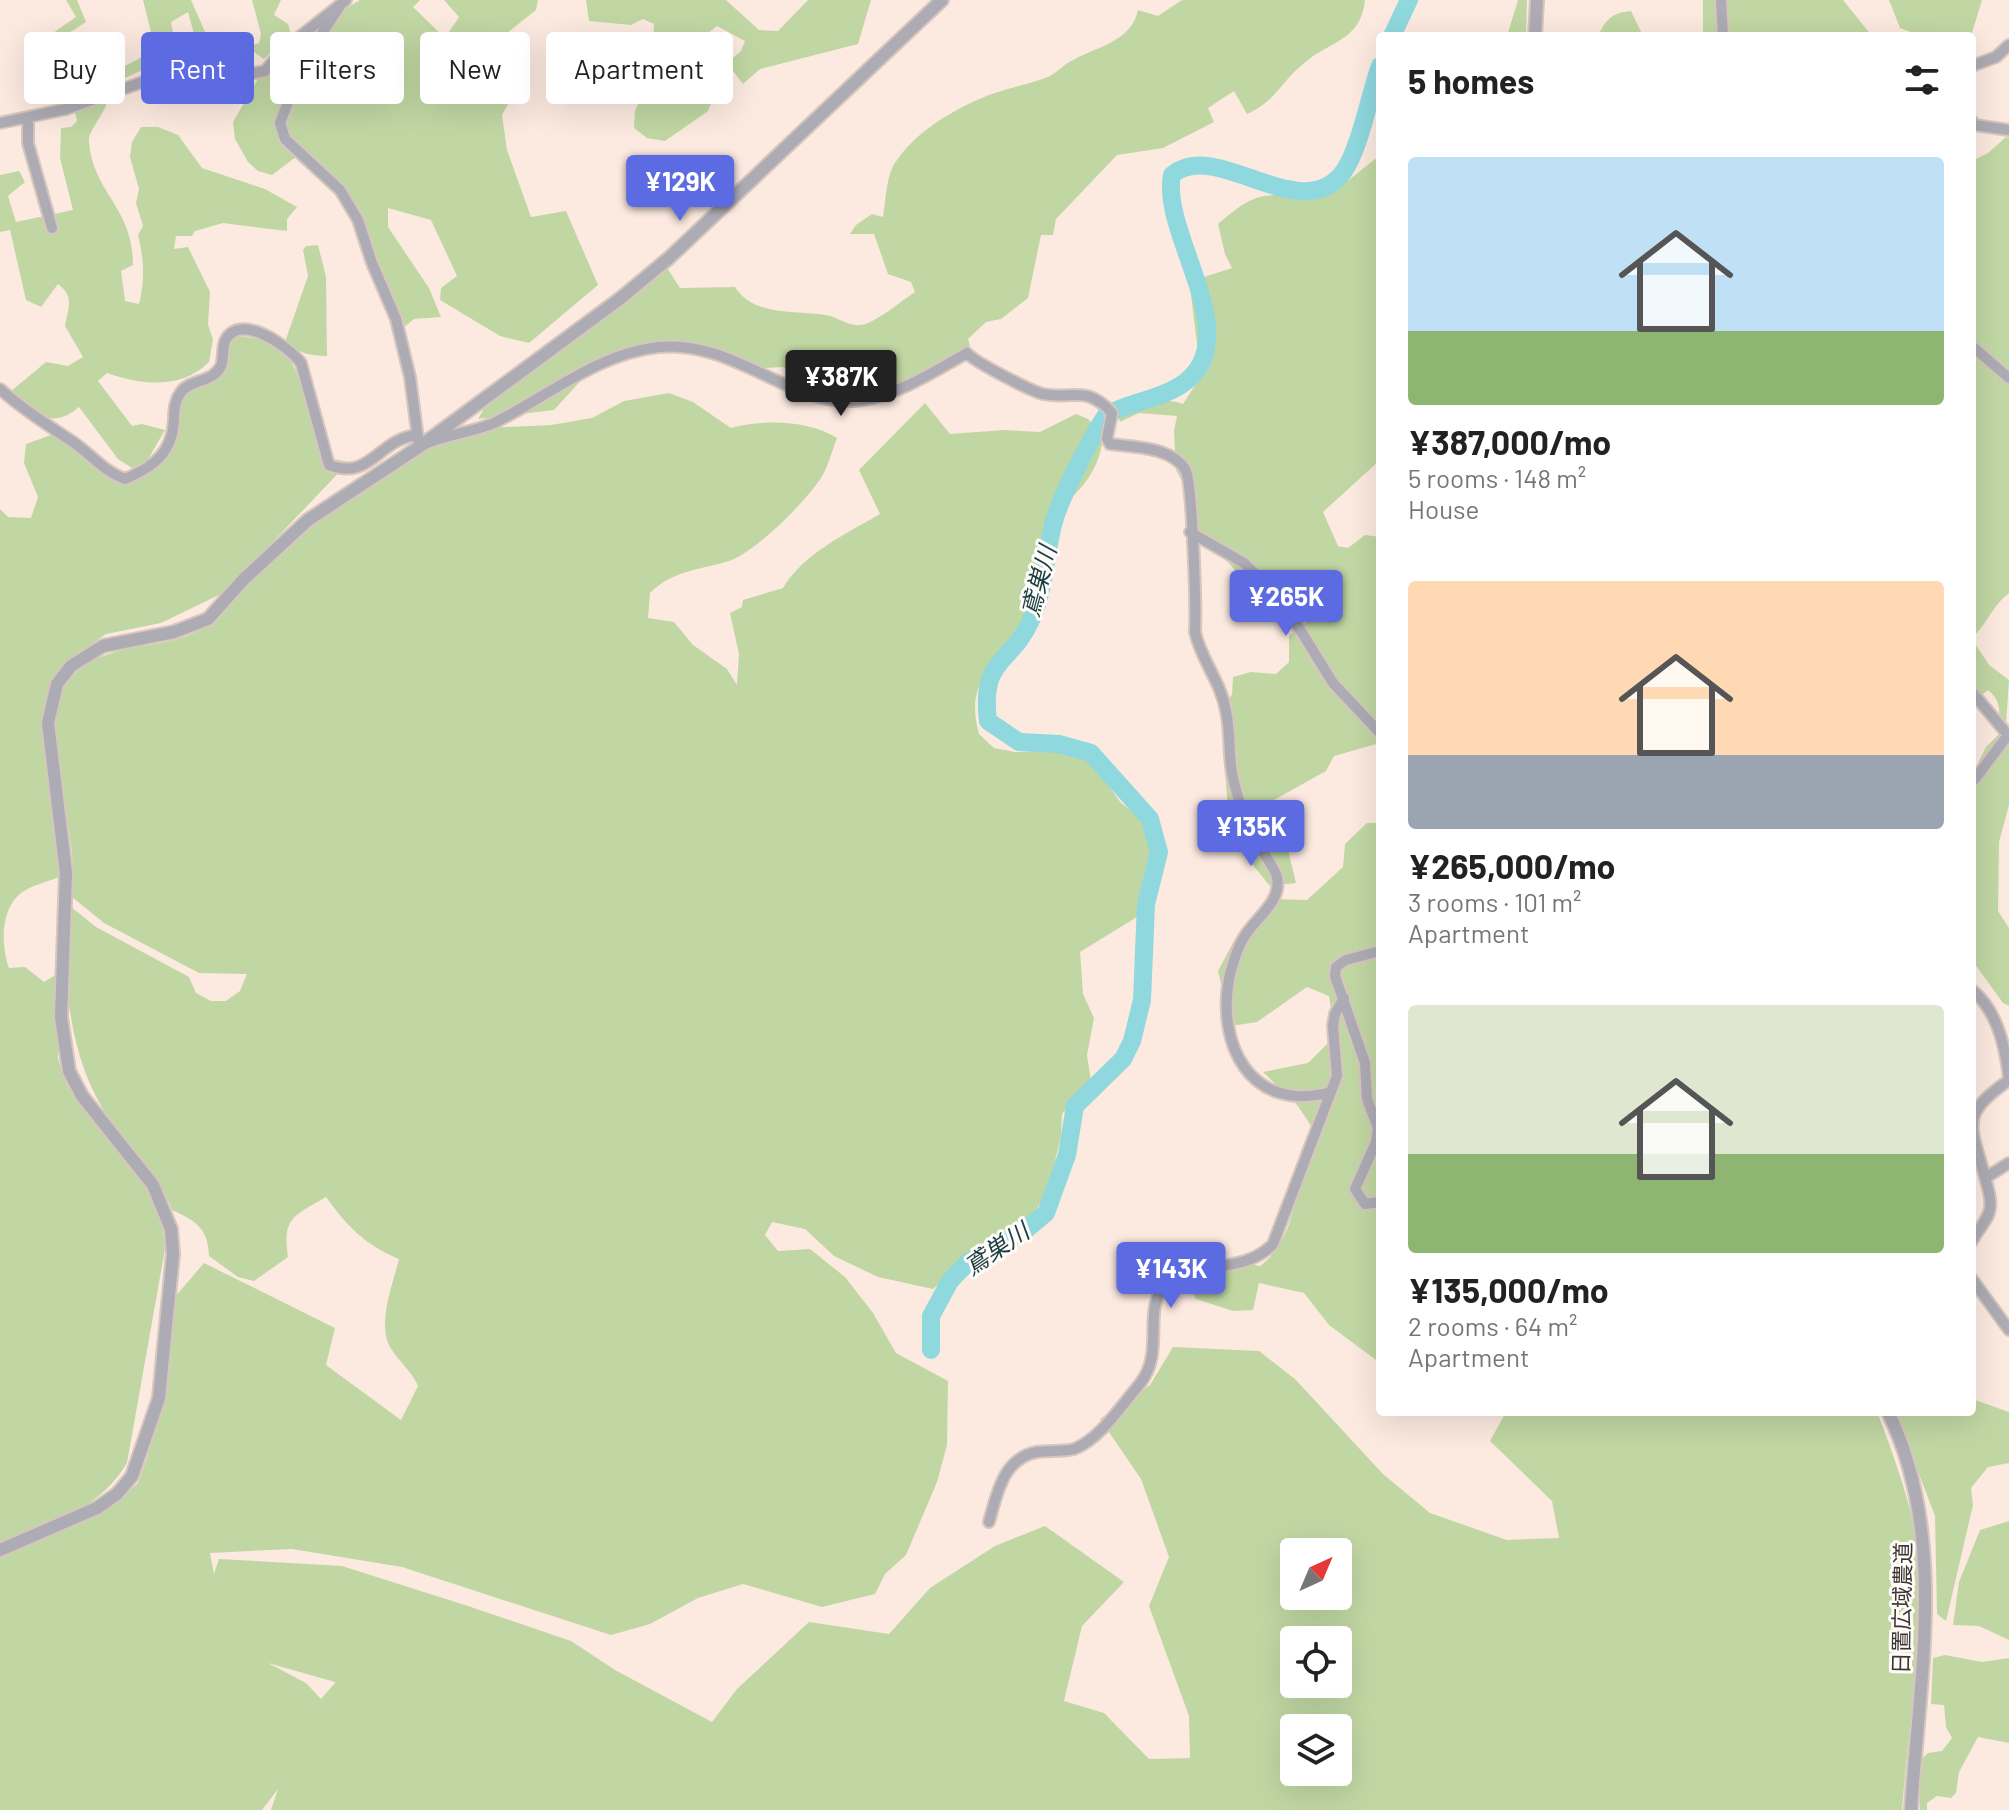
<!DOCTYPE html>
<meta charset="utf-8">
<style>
body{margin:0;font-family:Barlow,"Noto Sans JP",sans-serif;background:#f2f2f2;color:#222;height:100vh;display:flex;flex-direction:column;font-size:30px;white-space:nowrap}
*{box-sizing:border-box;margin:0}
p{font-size:26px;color:#767676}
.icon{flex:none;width:44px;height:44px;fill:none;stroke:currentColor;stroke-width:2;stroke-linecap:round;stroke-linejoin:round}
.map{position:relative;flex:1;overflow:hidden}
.side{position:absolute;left:1376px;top:32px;width:600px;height:1384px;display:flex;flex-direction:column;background:#fff;border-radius:8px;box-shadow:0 8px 32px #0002}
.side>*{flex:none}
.guide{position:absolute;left:24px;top:32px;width:760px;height:72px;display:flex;gap:16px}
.needle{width:52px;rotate:44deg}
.fabs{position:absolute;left:1280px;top:1538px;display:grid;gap:16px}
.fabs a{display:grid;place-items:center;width:72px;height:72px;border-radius:8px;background:#fff;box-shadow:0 8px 32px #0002;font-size:40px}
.price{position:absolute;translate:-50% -68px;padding:0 18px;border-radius:8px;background:#5c6be2;color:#fff;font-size:26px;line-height:52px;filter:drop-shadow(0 2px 4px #0008)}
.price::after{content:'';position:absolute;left:50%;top:48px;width:24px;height:18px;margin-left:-12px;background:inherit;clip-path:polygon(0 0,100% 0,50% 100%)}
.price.selected{background:#222;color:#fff}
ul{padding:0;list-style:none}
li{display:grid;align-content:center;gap:16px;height:424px;padding:0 32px}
li span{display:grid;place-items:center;height:248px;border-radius:8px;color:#555}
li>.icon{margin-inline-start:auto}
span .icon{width:144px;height:144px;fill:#fffc;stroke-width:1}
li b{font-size:34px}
h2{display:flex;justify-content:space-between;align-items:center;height:96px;padding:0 32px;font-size:34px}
.pill{padding:0 28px;border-radius:8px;background:#fff;box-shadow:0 8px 32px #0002;font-size:28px;line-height:72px}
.pill.selected{background:#5c6be2;color:#fff}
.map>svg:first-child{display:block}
</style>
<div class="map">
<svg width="2009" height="1810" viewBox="0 0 2009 1810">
<rect width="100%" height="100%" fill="#fceae0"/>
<path fill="#c1d7a3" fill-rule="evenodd" d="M66 0H77L86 22 55 42 53 33 76 17Z
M143 0H191L213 50 200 56 188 12 171 22 178 60 138 72 90 94C106 71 133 65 155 48Z
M252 0H281L274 15 288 24 291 34 264 59 247 47 259 43 261 34Z
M360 0H420L413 7 445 38 459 17 444 0H538L536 10 502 37 503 47 525 74 502 115 507 150 531 217 566 211 598 285 529 343 500 336 440 300 441 288 457 276 431 220 388 208V227L429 288 441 317 414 319 402 329 347 193 300 146 296 157 272 175 258 171 248 162 235 139 233 122 274 51Z
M586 0H726L759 30 778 31 808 0H871L858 44 760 69 743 84 727 63 741 51 745 41 717 26 703 37 697 69 716 90 708 111 665 141 647 138 634 128 635 111 651 74 654 24 643 19 631 25 589 21Z
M1182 0H1365C1361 41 1329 41 1303 64 1280 83 1277 100 1247 114L1234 91 1208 108 1214 122 1163 148 1117 155 1056 219 1053 235H1041L1028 298 1001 319 986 322 968 339 970 346 915 376 878 390 782 367 737 370 686 343 595 365 554 410 478 419 498 384 527 359 664 263 680 288 735 287C754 317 795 310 826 315 841 318 852 330 868 323 884 316 900 302 915 292L911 282 888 274 874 234H850L856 225 872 214 883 217C886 201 886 176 895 163 914 134 946 114 977 100 1000 89 1025 86 1048 77 1057 73 1064 64 1073 60 1098 46 1131 42 1138 10L1158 16Z
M1518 0H1527L1526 36H1507Z
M1703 0H1843L1872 36H1703Z
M1889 0H1982L1971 36H1921L1900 28Z
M1631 11 1643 36H1598C1606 19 1612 13 1631 11Z
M107 102C104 115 88 130 89 142 93 193 133 207 133 265L121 271 125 301 139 304C145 281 144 258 138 235L143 226 136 203 139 189 130 157 132 142 141 127H158L178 135 202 168 265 189 297 207 287 219V231L223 223 195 231 192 236H176L174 249 188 247 210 292 208 325 213 339 209 362C181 390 141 385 107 373L98 381 132 426 142 424 165 430 147 461 132 468 118 459 79 407C51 431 34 413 10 392L46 362 68 366 83 357 65 326C68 308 75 297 58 284L41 307 26 300 10 230 0 232V175L19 171 25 182 8 196 16 222 73 210 60 158 61 128 71 127 77 121 75 111Z
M2006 137 2009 138V593C1992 606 1987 624 1972 638V161L1988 153Z
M1380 156V460L1323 512 1338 546 1348 548 1365 535 1380 537V743L1334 756 1326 771 1251 813 1252 830 1288 850 1296 883 1270 886 1230 837 1221 716 1232 694 1233 677 1251 672 1276 674 1289 662V636L1306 622 1288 586 1264 595 1254 591 1225 559 1197 540 1195 504 1176 470 1174 431 1177 416 1139 413 1120 422 1118 414C1137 408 1163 395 1183 404L1201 376 1191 295 1204 277 1232 268 1225 254 1218 224C1244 202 1255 193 1289 195 1298 195 1305 201 1313 199 1340 193 1358 170 1380 156Z
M318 245 326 277 327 356C309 356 300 353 285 342L308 276 303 250 306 246Z
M236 336C315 341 296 402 323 457L349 462 225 592 161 623 106 634 67 661 52 685 42 724 62 876C50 881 31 885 21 893 0 910 1 945 9 968L25 967 44 982 57 974 58 1059 67 1085 146 1181 161 1213 165 1249 127 1463C99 1510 47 1527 0 1550V509L8 517 31 518 38 497 24 463 26 444 54 434 113 470 148 474 168 450 187 386 215 367Z
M669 393 693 402 731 428C765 419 808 420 837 438 832 451 828 467 821 478 806 501 755 553 729 561 700 570 673 570 650 593L648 618 674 622 693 645 727 669 737 685 739 654 730 613 742 607 743 600 783 588C804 553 846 534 880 514L859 470 925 403 950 434 1004 430 1040 432 1076 414 1088 419 1103 435C1101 464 1087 484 1066 503 1060 508 1052 514 1049 521 1034 550 1051 584 1039 611 1015 666 960 664 979 734L994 748 1015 752 1063 750 1090 760 1121 803 1141 818 1152 848 1157 893 1145 912 1080 952 1083 994 1094 1018 1087 1055 1091 1081 1062 1114 1061 1136 1049 1187 1034 1214 1010 1232 980 1248 933 1289 878 1277 834 1256 805 1229 772 1222 765 1235 778 1251 810 1249 845 1277 873 1313 896 1353 948 1381 947 1445 937 1482 906 1555 885 1574 875 1594 822 1607 743 1584 698 1598 650 1624 611 1635 402 1567 292 1549 210 1553 214 1574 219 1559 342 1566 468 1606 571 1641 615 1670 712 1722 737 1689 809 1622 889 1634 930 1588 995 1546 1045 1526 1124 1582 1082 1626 1064 1701 1104 1713 1149 1759 1190 1758 1189 1716 1149 1606 1169 1557 1141 1479 1100 1419 1150 1385 1173 1347 1259 1351 1296 1380 1383 1474 1430 1513 1507 1540 1559 1538 1552 1501 1490 1441 1506 1412 1878 1414C1889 1444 1901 1475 1909 1506 1930 1590 1909 1722 1902 1810H271L278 1789 262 1810H0V1553L79 1523 115 1504 138 1483 148 1455 168 1305 204 1263 335 1328 326 1365 401 1420 418 1386C411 1369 392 1356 387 1340 380 1316 393 1283 399 1259 365 1245 347 1226 326 1197 294 1216 282 1217 288 1257L254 1281 238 1277 209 1256C208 1228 196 1221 172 1210 159 1173 131 1151 110 1120 66 1056 64 977 65 902L96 927 189 977 196 993 211 1001H226L240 991 247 974 199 973 104 923 72 897C72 882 73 868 72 853 69 812 40 725 62 690 106 623 189 666 223 606L320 515 441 430 551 425 592 418 624 401ZM1294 1552H1338V1596H1294ZM1294 1640H1338V1684H1294ZM268 1663 335 1682V1683L321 1699 306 1683ZM1294 1728H1338V1772H1294Z
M1972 639 1989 665 2009 680 2006 724 1999 721C2000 707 1999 699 1988 690L1979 697 1972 689Z
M2009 724V805L1999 842 1998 911 2009 928V1006L2003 1003 1972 960V775L1986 747Z
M1367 823H1380V1370L1376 1360 1329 1325 1304 1293 1259 1283 1253 1310 1233 1311 1196 1299 1183 1275 1204 1255 1260 1266C1289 1243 1291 1216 1300 1183 1304 1166 1311 1150 1317 1135L1298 1106 1263 1072 1308 1063 1335 1036 1329 996 1307 987 1257 1022 1231 1026 1218 971 1235 939 1267 899 1307 900 1343 867 1345 844Z
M1972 1399 2009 1412V1463L1988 1467 1971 1488 1973 1505 1946 1621 1937 1614 1935 1516 1895 1412H1972Z
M2009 1521V1640L1979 1626 1953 1625 1959 1582 1980 1530Z
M1945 1655 1982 1662 2009 1658V1743L1978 1737 1959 1772 1956 1793 1951 1798 1937 1796 1927 1803V1810H1920L1918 1762 1928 1753 1942 1751 1952 1738 1946 1727 1944 1705 1931 1704 1933 1658Z"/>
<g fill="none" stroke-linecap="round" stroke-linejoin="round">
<path stroke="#8ed8de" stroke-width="18" d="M1392 36 1409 0
M931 1350V1316L950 1281 968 1262 1023 1232 1046 1213 1067 1155 1075 1106 1123 1059 1132 1041 1142 1000 1146 904 1159 852 1150 819 1091 753 1059 744 1019 742 988 721C980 657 1012 664 1031 620 1045 590 1045 556 1053 525 1060 497 1090 440 1106 415 1129 402 1158 400 1181 385 1250 340 1160 235 1172 175 1216 137 1303 230 1344 171 1361 145 1369 96 1380 66"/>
<g stroke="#d6c6bd" stroke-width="14">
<path id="minor" d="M1721 0 1723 36
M340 6 303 62 280 123 285 139 340 190 358 220 372 263 396 319 410 377 419 447C443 434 469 434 494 423 547 397 598 353 659 347 735 339 795 411 862 400 900 394 933 372 967 353 974 362 1033 392 1043 394 1072 400 1086 384 1112 413L1107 438 1110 444C1134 447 1171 447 1185 469 1193 481 1196 611 1195 632 1201 660 1221 682 1226 711 1230 729 1229 748 1231 766 1233 785 1241 806 1247 825 1253 841 1275 866 1277 877 1282 904 1254 918 1243 939 1237 949 1233 963 1230 974 1215 1045 1251 1114 1331 1092
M1972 66 1996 57 2009 45
M28 118V143L52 228
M1972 121 1975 125 2009 130
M0 123 66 109 160 76 195 68 249 74 265 71 283 50 346 0
M1972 346 2009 378
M0 389C23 410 48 425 73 442 92 455 103 471 125 479 146 470 166 459 172 434 176 419 171 406 181 392 190 379 213 383 221 366 224 359 222 348 225 341 239 311 288 346 301 363L329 465C372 481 378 438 418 435
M1190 532 1244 563 1281 599 1333 683 1380 733
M1972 692 2008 735 1975 779
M1380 951 1346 960 1336 967 1335 976 1365 1063 1367 1099 1378 1128 1376 1142 1355 1189 1365 1204 1380 1202
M1972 990C1997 1010 2006 1049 2009 1080 1960 1115 1970 1123 1985 1177 1987 1187 1992 1197 1990 1208 1989 1219 1977 1231 1972 1241
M1985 1178 2009 1163
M1972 1279 2009 1330
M989 1522C997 1494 1003 1458 1037 1452 1049 1450 1063 1452 1074 1449 1099 1440 1122 1405 1139 1385 1167 1351 1140 1308 1167 1284 1193 1260 1244 1275 1273 1244L1337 1076 1333 1026 1335 1014 1344 998"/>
</g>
<g stroke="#d6c6bd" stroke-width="16">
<path id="tertiary" d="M1535 36 1537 0
M1888 1412C1948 1534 1919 1680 1911 1810
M0 1550 97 1508 117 1494 132 1476 159 1398 173 1254 171 1229 153 1185 82 1096 69 1071 61 1017 66 873 48 723 57 684 71 666 103 646 174 632 208 619 244 579 308 520 419 447 621 298 669 258 942 0"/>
</g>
<use href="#minor" stroke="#adacb4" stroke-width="10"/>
<use href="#tertiary" stroke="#adacb4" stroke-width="12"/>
</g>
<g text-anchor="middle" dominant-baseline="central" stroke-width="6" stroke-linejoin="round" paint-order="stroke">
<g font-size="22" fill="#3c3632" stroke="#fefbf9">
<text transform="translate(1901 1608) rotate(-89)">日置広域農道</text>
</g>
<g font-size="24" font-style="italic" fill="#193d40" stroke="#fefbf9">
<text transform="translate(1038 581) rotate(-75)">鳶巣川</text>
<text transform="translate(996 1248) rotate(-34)">鳶巣川</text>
</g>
</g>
</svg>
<div class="fabs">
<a><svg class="needle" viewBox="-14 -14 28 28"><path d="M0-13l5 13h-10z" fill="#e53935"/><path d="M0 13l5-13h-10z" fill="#767676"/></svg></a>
<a><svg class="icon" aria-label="locate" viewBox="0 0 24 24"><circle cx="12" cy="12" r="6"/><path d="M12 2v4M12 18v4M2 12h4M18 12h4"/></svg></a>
<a><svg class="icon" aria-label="layers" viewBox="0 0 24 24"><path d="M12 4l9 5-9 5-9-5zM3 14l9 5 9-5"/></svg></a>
</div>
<b class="price" style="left:680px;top:223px">¥129K</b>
<b class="price selected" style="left:841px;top:418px">¥387K</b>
<b class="price" style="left:1286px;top:638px">¥265K</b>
<b class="price" style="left:1251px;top:868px">¥135K</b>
<b class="price" style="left:1171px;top:1310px">¥143K</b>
<div class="guide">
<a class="pill">Buy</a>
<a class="pill selected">Rent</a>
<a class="pill">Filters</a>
<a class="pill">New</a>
<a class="pill">Apartment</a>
</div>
<section class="side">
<h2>5 homes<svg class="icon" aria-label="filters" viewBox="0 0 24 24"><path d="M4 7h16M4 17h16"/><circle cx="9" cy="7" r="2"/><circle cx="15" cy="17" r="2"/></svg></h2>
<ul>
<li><span style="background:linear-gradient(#bfe0f5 70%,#8fb573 0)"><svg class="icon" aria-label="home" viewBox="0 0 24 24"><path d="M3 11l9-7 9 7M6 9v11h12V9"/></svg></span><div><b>¥387,000/mo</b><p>5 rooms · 148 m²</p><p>House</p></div></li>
<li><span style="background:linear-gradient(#ffd9b3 70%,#9aa5b1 0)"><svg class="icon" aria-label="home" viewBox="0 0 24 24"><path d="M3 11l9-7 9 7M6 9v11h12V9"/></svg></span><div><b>¥265,000/mo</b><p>3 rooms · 101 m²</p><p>Apartment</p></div></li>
<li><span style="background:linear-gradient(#dfe7d0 60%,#8fb573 0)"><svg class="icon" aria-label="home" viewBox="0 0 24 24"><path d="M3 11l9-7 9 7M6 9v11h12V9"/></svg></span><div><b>¥135,000/mo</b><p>2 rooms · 64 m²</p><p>Apartment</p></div></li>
</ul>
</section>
</div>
